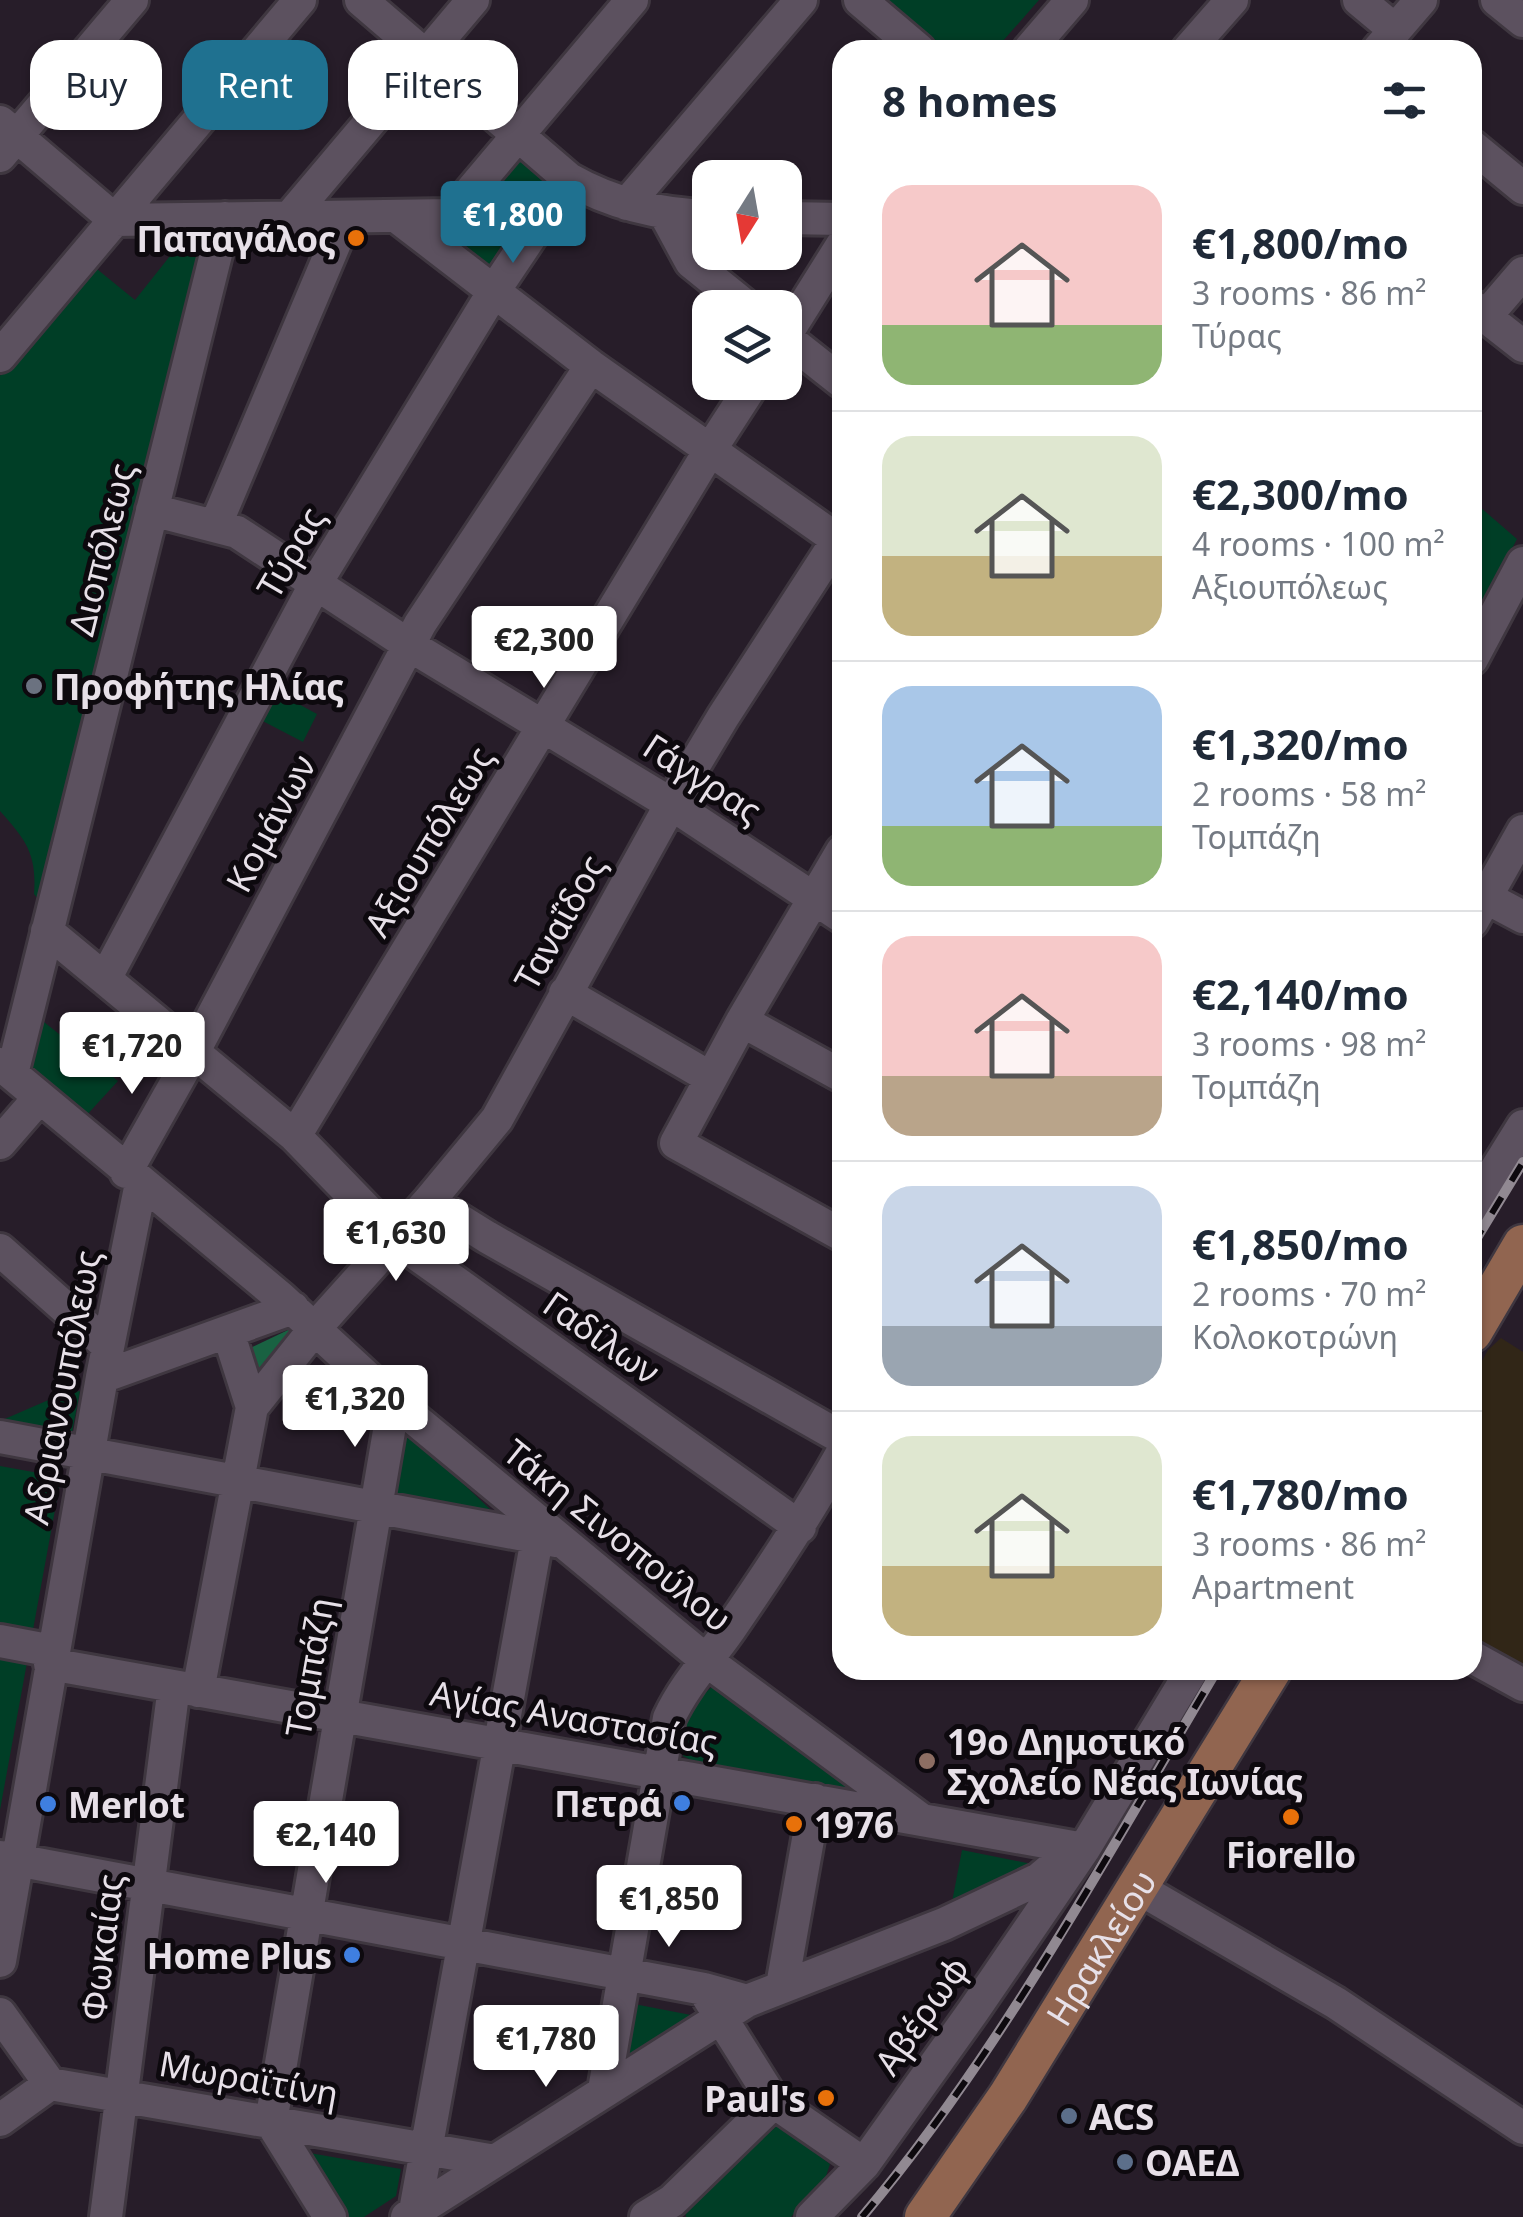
<!DOCTYPE html>
<meta charset="utf-8">
<style>
body{margin:0;font-family:"Noto Sans",sans-serif;background:#f2f2f3;color:#1f2937;height:100vh;display:flex;flex-direction:column;font-size:38px;white-space:nowrap}
*{box-sizing:border-box;margin:0}
p{font-size:32px;color:#747a83}
.icon{flex:none;width:55px;height:55px;fill:none;stroke:currentColor;stroke-width:2;stroke-linecap:round;stroke-linejoin:round}
.map{position:relative;flex:1;overflow:hidden}
.drawer{position:absolute;left:832px;top:40px;width:650px;height:1640px;display:flex;flex-direction:column;background:#fff;border-radius:30px;box-shadow:0 2px 8px #0004}
.drawer>*{flex:none}
.banner{position:absolute;left:30px;top:40px;width:652px;height:90px;display:flex;gap:20px}
.needle{width:65px;rotate:191deg}
.tools{position:absolute;left:692px;top:160px;display:grid;gap:20px}
.tools a{display:grid;place-items:center;width:110px;height:110px;border-radius:20px;background:#fff;box-shadow:0 2px 8px #0004;font-size:50px}
.price{position:absolute;translate:-50% -85px;padding:0 22px;border-radius:10px;background:#fff;color:#222;font-size:32px;line-height:65px;filter:drop-shadow(0 2px 5px #0008)}
.price::after{content:'';position:absolute;left:50%;top:60px;width:30px;height:22px;margin-left:-15px;background:inherit;clip-path:polygon(0 0,100% 0,50% 100%)}
.price.on{background:#1f7190;color:#fff}
ul{padding:0;list-style:none}
li{display:flex;align-items:center;gap:30px;height:250px;padding:0 50px}
li+li{border-top:2px solid #e0e1e3}
li span{display:grid;place-items:center;flex:none;width:280px;height:200px;border-radius:30px;color:#555}
li>.icon{margin-inline-start:auto}
span .icon{width:120px;height:120px;fill:#fffc;stroke-width:1}
li b{font-size:42px}
h2{display:flex;justify-content:space-between;align-items:center;height:120px;padding:0 50px;font-size:42px}
.tag{padding:0 35px;border-radius:30px;background:#fff;box-shadow:0 2px 8px #0004;font-size:35px;line-height:90px}
.tag.on{background:#1f7190;color:#fff}
.map>svg:first-child{display:block}
</style>
<div class="map">
<svg width="1523" height="2217" viewBox="0 0 1523 2217">
<rect width="100%" height="100%" fill="#271d29"/>
<path fill="#312617" d="M1501 1338 1523 1352V1673L1473 1646V1377L1488 1350Z"/>
<path fill="#003e26" d="M888 0H1039L995 50H947Z
M521 145 554 175 496 278 438 240Z
M218 224 115 658 38 899 34 894C37 854 26 840 0 811V376L54 305 92 265 135 300 170 256 137 225Z
M1473 501 1517 539 1473 624Z
M267 687 317 714 303 742 251 715Z
M39 1018 118 1081 84 1118 24 1068Z
M80 1391 70 1443 0 1428V1421L60 1395Z
M409 1436 414 1437 493 1512 490 1515 396 1496 406 1437Z
M0 1466 61 1477 0 1810Z
M744 1673 881 1796 691 1760 683 1756C680 1731 692 1703 712 1687 720 1681 734 1677 744 1673Z
M962 1850 1032 1864 1034 1868 952 1902Z
M634 2004 691 2015 625 2057Z
M778 2125 830 2164 825 2179 791 2217H686L684 2207Z
M304 2152 401 2169 396 2196 364 2217H346Z"/>
<path fill="#196242" d="M288 1330H293L257 1382 246 1350Z"/>
<g fill="none" stroke-linecap="round" stroke-linejoin="round">
<g stroke="#3f3740" stroke-width="38">
<path id="minor" d="M361 0 569 179C613 204 660 215 710 216
M860 0 919 50
M1359 0 1395 30
M1497 0 1523 21
M1029 50 1072 0
M1188 50 1232 0
M1378 50 1421 0
M0 122 115 220 450 215
M1472 146 1523 188
M0 156 132 0
M627 204 801 0
M665 214 691 262 748 308
M396 216 591 366 842 543
M289 218 473 0
M785 218 842 219
M438 230 632 0
M1472 306 1523 346
M1486 316 1523 273
M785 336 842 245
M785 337 842 382
M0 356 300 0
M152 510 237 532 409 645 671 804 842 917
M216 524 346 217
M1472 659 1523 563
M842 851 742 1021 676 1143 842 1235
M1472 890 1523 917
M1472 922 1523 831
M47 931 295 1136 395 1239 800 1527
M105 979 316 583 494 291 569 179
M565 993 711 1078
M742 1021 842 1076
M0 1064 280 1297 394 1402 707 1661 922 1820
M12 1074 225 218
M295 1136 710 450 754 382
M0 1143 39 1098
M126 1172 193 1053 420 624 591 366
M429 1201 487 1237 842 1438
M1472 1208 1523 1126
M0 1250 108 1346
M102 1377 293 1308
M252 1407 316 1327 429 1201 497 1119 671 804 723 717 842 533
M0 1437 556 1541
M0 1641 53 1651
M1472 1657 1523 1685
M50 1664 1084 1849
M198 1691 252 1407 228 1332
M0 1857 704 1989 747 2001
M1138 1888 1336 2003 1523 2128
M0 1961 102 1377 141 1183
M782 1986 815 1800
M708 1997 774 2102 864 2164
M0 2014 50 2084
M604 2090 669 1718C685 1684 709 1659 730 1629 770 1571 808 1514 842 1453
M0 2120 50 2084 495 2161
M415 2211 540 1522
M106 2217 174 1686
M330 2217 271 2122 394 1402
M407 2217 747 2001 944 1924 1039 1879 1058 1863 1084 1849
M646 2217 672 2201 774 2102
M812 2217 864 2164 974 2010 1084 1849 1192 1670"/>
</g>
<g stroke="#3f3740" stroke-width="45">
<g id="major">
<path d="M1472 1332 1523 1245"/>
<path id="s1" d="M925 2217 1008 2097 1271 1670"/>
</g>
</g>
<use href="#minor" stroke="#5c515f" stroke-width="32"/>
<use href="#major" stroke="#916550" stroke-width="40"/>
<g stroke="#918992" stroke-width="10">
<path id="rail" d="M1472 1246 1523 1162
M862 2217C1001 2052 1107 1855 1217 1670"/>
</g>
<use href="#rail" stroke="#0d090e" stroke-width="6" stroke-dasharray="19" stroke-linecap="butt"/>
</g>
<g fill="#e8710a" stroke="#0d090e" stroke-width="4">
<circle cx="356" cy="238" r="10"/>
<circle cx="1291" cy="1817" r="10"/>
<circle cx="794" cy="1824" r="10"/>
<circle cx="826" cy="2098" r="10"/>
</g>
<circle fill="#6b7280" stroke="#0d090e" stroke-width="4" cx="34" cy="686" r="10"/>
<circle fill="#8d6e63" stroke="#0d090e" stroke-width="4" cx="927" cy="1761" r="10"/>
<g fill="#3f7fe0" stroke="#0d090e" stroke-width="4">
<circle cx="682" cy="1803" r="10"/>
<circle cx="48" cy="1804" r="10"/>
<circle cx="352" cy="1955" r="10"/>
</g>
<g fill="#5c6f8a" stroke="#0d090e" stroke-width="4">
<circle cx="1069" cy="2116" r="10"/>
<circle cx="1125" cy="2162" r="10"/>
</g>
<g text-anchor="middle" dominant-baseline="central" stroke-width="10" stroke-linejoin="round" paint-order="stroke">
<g font-size="35" font-weight="bold" fill="#e7e0e8" stroke="#0d090e" text-anchor="start">
<text x="336" y="238" text-anchor="end">Παπαγάλος</text>
<text x="54" y="686">Προφήτης Ηλίας</text>
<text x="947" y="1741">19ο Δημοτικό<tspan x="947" dy="40">Σχολείο Νέας Ιωνίας</tspan></text>
<text x="662" y="1803" text-anchor="end">Πετρά</text>
<text x="68" y="1804">Merlot</text>
<text x="814" y="1824">1976</text>
<text x="1291" y="1854" text-anchor="middle">Fiorello</text>
<text x="332" y="1955" text-anchor="end">Home Plus</text>
<text x="806" y="2098" text-anchor="end">Paul's</text>
<text x="1089" y="2116">ACS</text>
<text x="1145" y="2162">ΟΑΕΔ</text>
</g>
<g font-size="35" fill="#e7e0e8" stroke="#0d090e">
<text transform="translate(101 549) rotate(-76)">Διοπόλεως</text>
<text transform="translate(290 552) rotate(-60)">Τύρας</text>
<text transform="translate(703 778) rotate(33)">Γάγγρας</text>
<text transform="translate(270 823) rotate(-62)">Κομάνων</text>
<text transform="translate(428 841) rotate(-59)">Αξιουπόλεως</text>
<text transform="translate(559 922) rotate(-61)">Ταναΐδος</text>
<text transform="translate(602 1337) rotate(35)">Γαδίλων</text>
<text transform="translate(61 1387) rotate(-79)">Αδριανουπόλεως</text>
<text transform="translate(618 1535) rotate(39)">Τάκη Σινοπούλου</text>
<text transform="translate(309 1667) rotate(-80)">Τομπάζη</text>
<text transform="translate(574 1717) rotate(10)">Αγίας Αναστασίας</text>
<text stroke="none"><textPath href="#s1" startOffset="322">Ηρακλείου</textPath></text>
<text transform="translate(101 1947) rotate(-83)">Φωκαίας</text>
<text transform="translate(921 2015) rotate(-55)">Αβέρωφ</text>
<text transform="translate(249 2078) rotate(10)">Μωραϊτίνη</text>
</g>
</g>
</svg>
<div class="tools">
<a><svg class="needle" viewBox="-14 -14 28 28"><path d="M0-13l5 13h-10z" fill="#e53935"/><path d="M0 13l5-13h-10z" fill="#747a83"/></svg></a>
<a><svg class="icon" aria-label="layers" viewBox="0 0 24 24"><path d="M12 4l9 5-9 5-9-5zM3 14l9 5 9-5"/></svg></a>
</div>
<b class="price on" style="left:513px;top:266px">€1,800</b>
<b class="price" style="left:544px;top:691px">€2,300</b>
<b class="price" style="left:132px;top:1097px">€1,720</b>
<b class="price" style="left:396px;top:1284px">€1,630</b>
<b class="price" style="left:355px;top:1450px">€1,320</b>
<b class="price" style="left:326px;top:1886px">€2,140</b>
<b class="price" style="left:669px;top:1950px">€1,850</b>
<b class="price" style="left:546px;top:2090px">€1,780</b>
<div class="banner">
<a class="tag">Buy</a>
<a class="tag on">Rent</a>
<a class="tag">Filters</a>
</div>
<section class="drawer">
<h2>8 homes<svg class="icon" aria-label="filters" viewBox="0 0 24 24"><path d="M4 7h16M4 17h16"/><circle cx="9" cy="7" r="2"/><circle cx="15" cy="17" r="2"/></svg></h2>
<ul>
<li><span style="background:linear-gradient(#f6c9c9 70%,#8fb573 0)"><svg class="icon" aria-label="home" viewBox="0 0 24 24"><path d="M3 11l9-7 9 7M6 9v11h12V9"/></svg></span><div><b>€1,800/mo</b><p>3 rooms · 86 m²</p><p>Τύρας</p></div></li>
<li><span style="background:linear-gradient(#dfe7d0 60%,#c2b280 0)"><svg class="icon" aria-label="home" viewBox="0 0 24 24"><path d="M3 11l9-7 9 7M6 9v11h12V9"/></svg></span><div><b>€2,300/mo</b><p>4 rooms · 100 m²</p><p>Αξιουπόλεως</p></div></li>
<li><span style="background:linear-gradient(#a9c7e8 70%,#8fb573 0)"><svg class="icon" aria-label="home" viewBox="0 0 24 24"><path d="M3 11l9-7 9 7M6 9v11h12V9"/></svg></span><div><b>€1,320/mo</b><p>2 rooms · 58 m²</p><p>Τομπάζη</p></div></li>
<li><span style="background:linear-gradient(#f6c9c9 70%,#b9a48a 0)"><svg class="icon" aria-label="home" viewBox="0 0 24 24"><path d="M3 11l9-7 9 7M6 9v11h12V9"/></svg></span><div><b>€2,140/mo</b><p>3 rooms · 98 m²</p><p>Τομπάζη</p></div></li>
<li><span style="background:linear-gradient(#c9d6e8 70%,#9aa5b1 0)"><svg class="icon" aria-label="home" viewBox="0 0 24 24"><path d="M3 11l9-7 9 7M6 9v11h12V9"/></svg></span><div><b>€1,850/mo</b><p>2 rooms · 70 m²</p><p>Κολοκοτρώνη</p></div></li>
<li><span style="background:linear-gradient(#dfe7d0 65%,#c2b280 0)"><svg class="icon" aria-label="home" viewBox="0 0 24 24"><path d="M3 11l9-7 9 7M6 9v11h12V9"/></svg></span><div><b>€1,780/mo</b><p>3 rooms · 86 m²</p><p>Apartment</p></div></li>
</ul>
</section>
</div>
